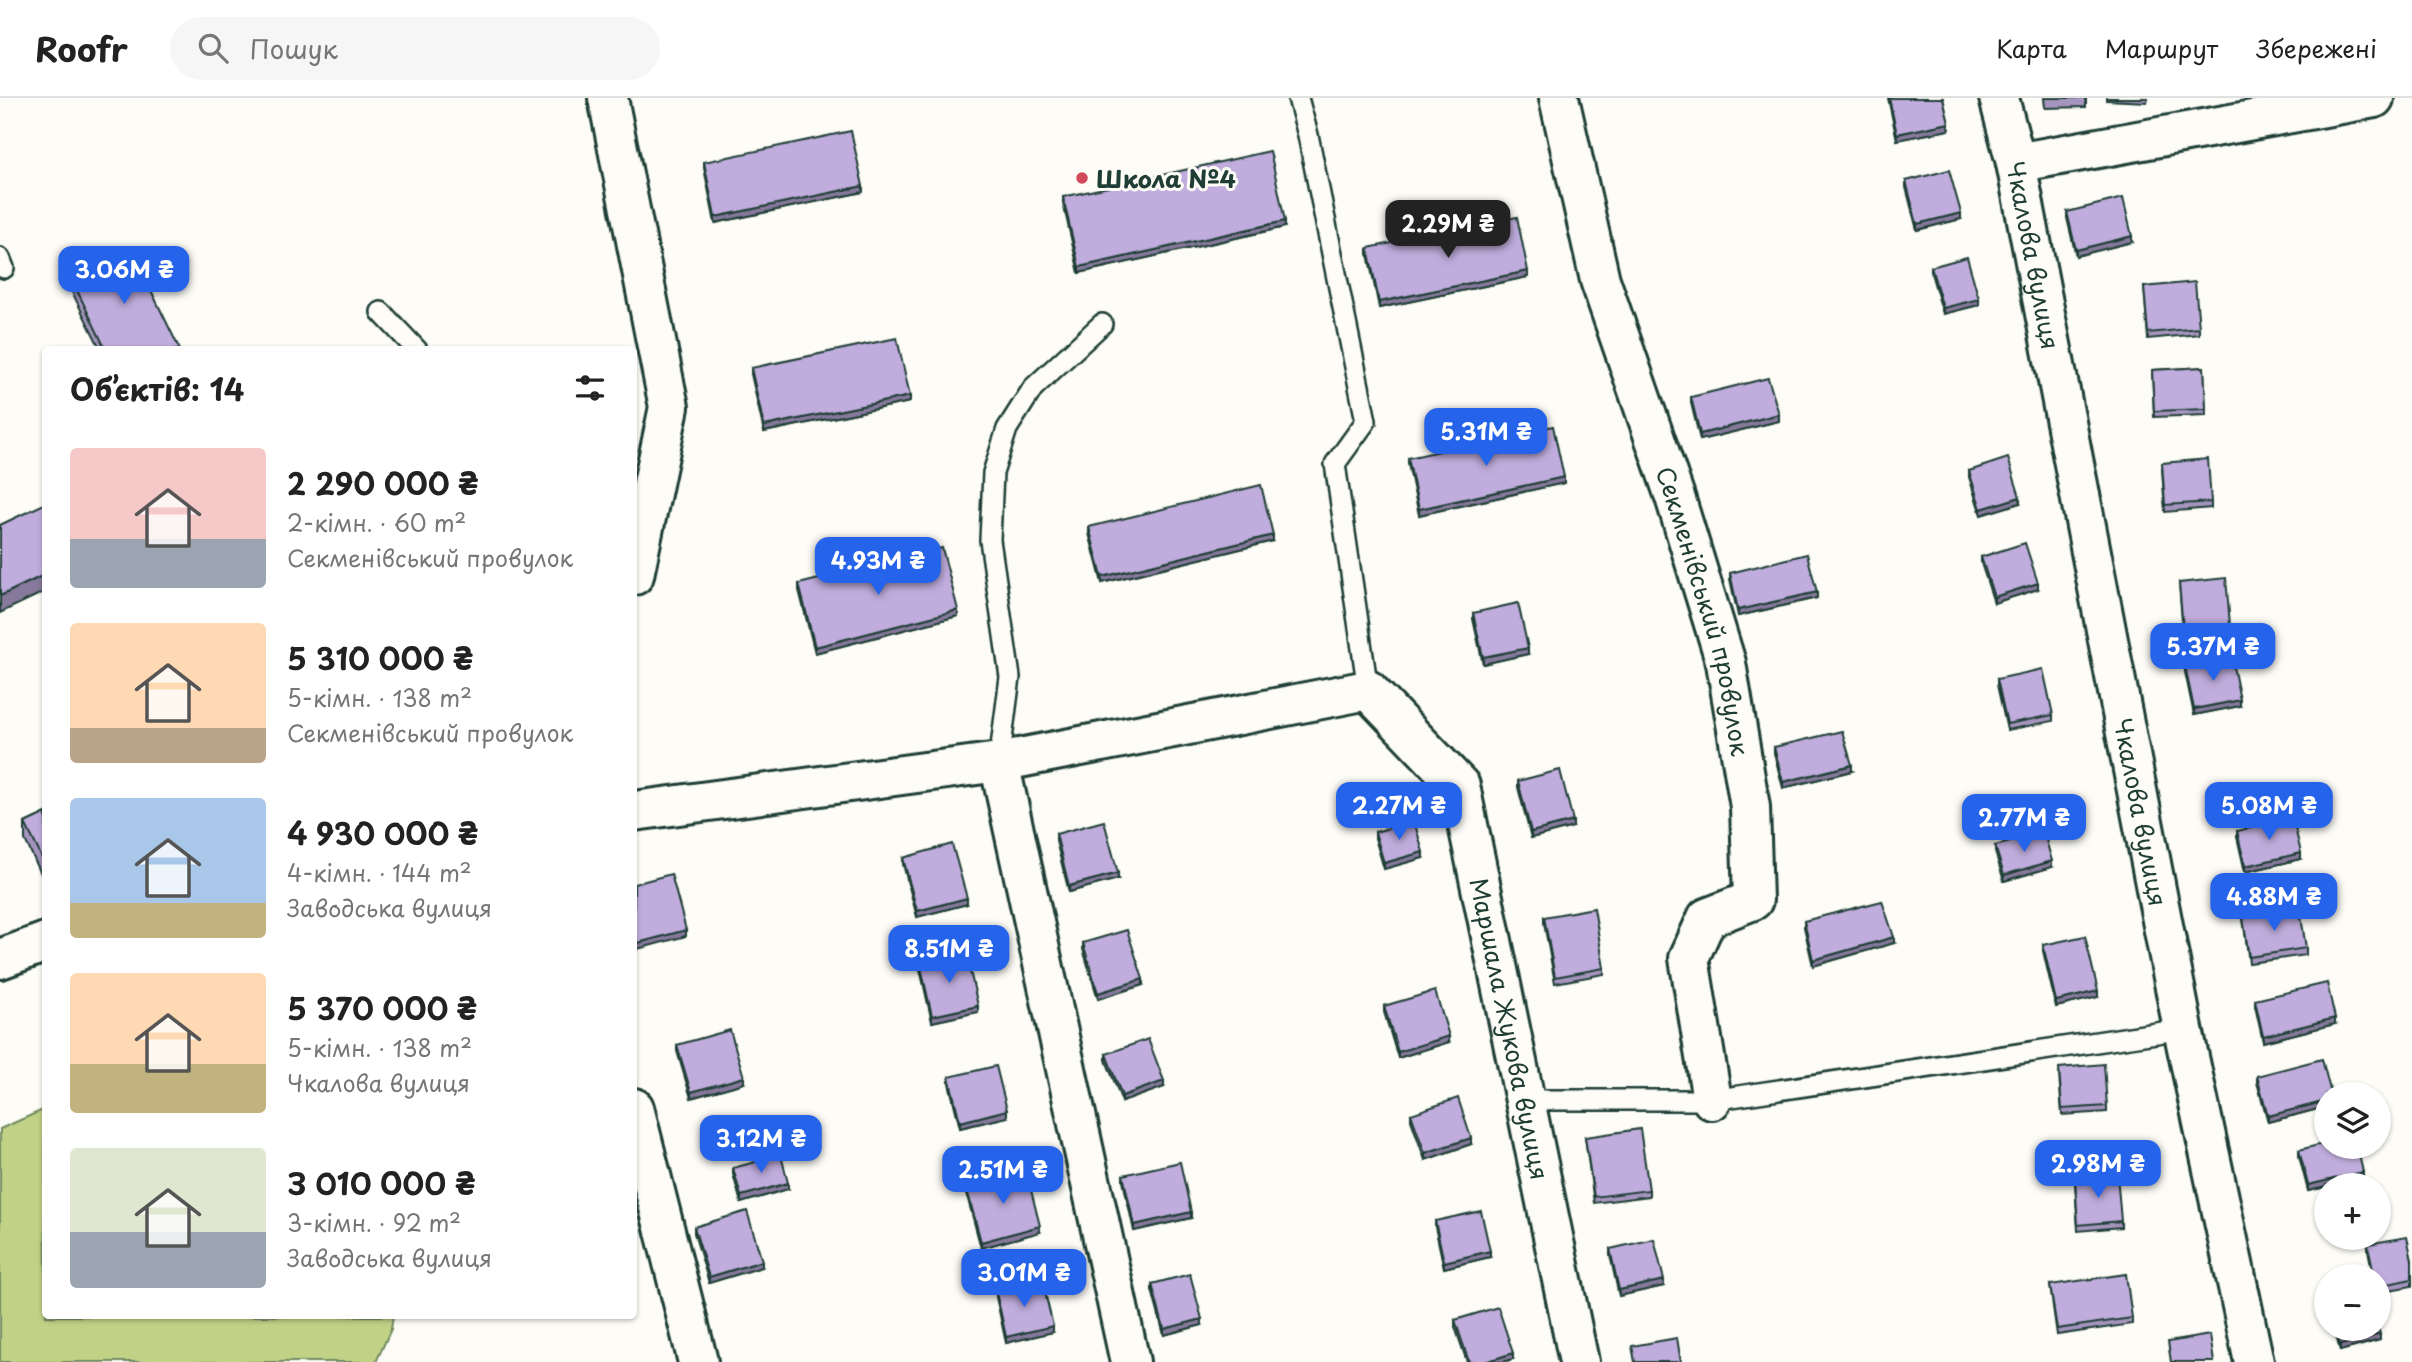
<!DOCTYPE html>
<html lang="uk">
<meta charset="utf-8">
<style>
body{margin:0;font-family:"Playpen Sans",sans-serif;background:#f6f6f6;color:#222;height:100vh;display:flex;flex-direction:column;font-size:26px;white-space:nowrap}
*{box-sizing:border-box;margin:0}
p{font-size:23px;color:#767676}
.icon{flex:none;width:38px;height:38px;fill:none;stroke:currentColor;stroke-width:2;stroke-linecap:round;stroke-linejoin:round}
.map{position:relative;flex:1;overflow:hidden}
.drawer{position:absolute;left:42px;top:248px;width:595px;height:973px;display:flex;flex-direction:column;background:#fff;border-radius:7px;box-shadow:0 2px 5px #0004}
.drawer>*{flex:none}
.fabs{position:absolute;left:2314px;top:984px;display:grid;gap:14px}
.fabs a{display:grid;place-items:center;width:77px;height:77px;border-radius:50%;background:#fff;box-shadow:0 2px 5px #0004;font-size:35px}
.price{position:absolute;translate:-50% -60px;padding:0 16px;border-radius:14px;background:#2563eb;color:#fff;font-size:23px;line-height:46px;filter:drop-shadow(0 2px 4px #0008)}
.price::after{content:'';position:absolute;left:50%;top:42px;width:21px;height:16px;margin-left:-10px;background:inherit;clip-path:polygon(0 0,100% 0,50% 100%)}
.price.active{background:#222;color:#fff}
ul{padding:0;list-style:none}
li{display:flex;align-items:center;gap:21px;height:175px;padding:0 28px}
li span{display:grid;place-items:center;flex:none;width:196px;height:140px;border-radius:7px;color:#555}
li>.icon{margin-inline-start:auto}
span .icon{width:84px;height:84px;fill:#fffc;stroke-width:1}
li b{font-size:30px}
h2{display:flex;justify-content:space-between;align-items:center;height:84px;padding:0 28px;font-size:30px}
header{display:flex;align-items:center;gap:42px;box-sizing:border-box;height:98px;padding:0 35px;background:#fff;border-bottom:2px solid #e0e0e0}
header strong{font-size:33px}
nav{display:flex;gap:38px;margin-inline-start:auto;font-size:24px}
.search{width:490px;height:63px;background:#f6f6f6;display:flex;align-items:center;gap:18px;box-sizing:border-box;padding:0 24px;border-radius:38px;color:#767676;font-size:26px}
.map>svg:first-child{display:block}
</style>
<header>
<strong>Roofr</strong>
<div class="search"><svg class="icon" aria-label="search" viewBox="0 0 24 24"><circle cx="10" cy="10" r="6"/><path d="M15 15l6 6"/></svg>Пошук</div>
<nav><a>Карта</a><a>Маршрут</a><a>Збережені</a></nav>
</header>
<div class="map">
<svg width="2412" height="1264" viewBox="0 0 2412 1264">
<rect width="100%" height="100%" fill="#fdfcf7"/>
<filter id="ink" filterUnits="userSpaceOnUse"><feTurbulence type="fractalNoise" baseFrequency=".0143" numOctaves="2"/><feDisplacementMap in="SourceGraphic" scale="14" xChannelSelector="R" yChannelSelector="G"/><feConvolveMatrix kernelMatrix="1 2 1 2 8 2 1 2 1" color-interpolation-filters="sRGB"/></filter>
<g filter="url(#ink)">
<path fill="#c1d287" stroke="#70885e" stroke-width="2" d="M45 1011 46 1218H393L391 1231 376 1264H0V1031Z"/>
<g fill="none" stroke-linecap="round" stroke-linejoin="round">
<g stroke="#1f3d34" stroke-width="24">
<path id="service" d="M1298 0 1308 37 1366 323 1335 366 1368 592
M0 160 4 170
M381 214 417 252
M999 664 1010 579 990 442 993 375 1007 331 1033 290 1102 226
M1525 1002H1712L2183 931"/>
</g>
<g stroke="#1f3d34" stroke-width="44">
<g id="minor">
<path d="M608 0 669 309 634 477"/>
<path id="s1" d="M1559 0 1600 182 1675 399 1726 565 1750 709 1753 802 1707 820 1689 860 1712 1002"/>
<path id="s2" d="M1999 0 2016 65 2183 931 2254 1264"/>
<path d="M2016 65 2374 0"/>
<path d="M999 664 1130 1264"/>
<path id="s3" d="M634 713 999 664 1368 592 1460 688 1579 1264"/>
<path d="M0 861 46 844"/>
<path d="M634 1010 698 1264"/>
</g>
</g>
<use href="#service" stroke="#fdfcf7" stroke-width="19"/>
<use href="#minor" stroke="#fdfcf7" stroke-width="38"/>
</g>
<path fill="#a595be" stroke="#1f3d34" stroke-width="2" d="M1888 0H1943L1949 32 1897 42Z
M2044 0H2086V9L2045 10Z
M2106 0H2148L2147 4 2106 2Z
M704 64 863 94 715 125 704 70Z
M1906 83 1961 121 1917 132 1906 89Z
M1063 99 1285 129 1079 175 1063 105Z
M2067 114 2132 144 2076 158 2067 120Z
M1368 150 1528 179 1379 210 1368 156Z
M1931 169 1979 207 1943 216 1931 175Z
M71 180 180 252H101L71 192Z
M2144 189 2199 230V236L2148 241Z
M2204 269 2206 317 2154 319 2152 272Z
M751 270 910 304 764 334 751 276Z
M1691 299 1779 323 1700 342 1691 305Z
M1408 360 1564 385 1419 417 1408 366Z
M2162 371 2211 404V410L2165 414Z
M1969 373 2020 405 1981 417 1969 379Z
M1089 429 1273 443 1102 485 1089 435Z
M1981 459 2038 491 1994 505 1981 465Z
M1730 475 1817 500 1738 518 1730 481Z
M2179 485 2230 527V533L2183 537Z
M799 486 958 518 815 555 799 492Z
M1473 515 1528 556 1483 566 1473 521Z
M2185 568 2240 608 2194 617 2185 574Z
M1997 581 2053 617V623L2007 632 1997 587Z
M1774 649 1852 673 1783 690 1774 655Z
M1518 683 1573 729 1531 740 1518 689Z
M46 715V786L25 742V725Z
M2237 733 2301 761 2245 774 2237 739Z
M1375 734 1423 760 1384 771 1375 740Z
M1056 736 1118 781 1069 794 1056 743Z
M1995 748 2052 769 2004 783 1995 754Z
M903 760 967 806 917 819 903 766Z
M1544 819 1604 870V876L1555 885 1544 825Z
M2243 820 2306 850V857L2249 865Z
M1804 823 1894 845 1813 868 1804 829Z
M1083 845 1143 887 1098 901 1083 851Z
M2043 847 2098 899 2056 909 2043 853Z
M920 865 978 914 932 924 920 871Z
M2255 902 2335 926 2263 944 2255 908Z
M1384 908 1449 944 1398 960 1384 914Z
M677 947 744 985 691 1000 677 953Z
M1106 956 1164 989 1122 1004 1106 962Z
M2059 976 2107 1008V1014L2062 1017Z
M2257 978 2326 996V1009L2268 1024 2257 984Z
M949 979 1007 1019 960 1030 949 985Z
M1411 1016 1471 1046 1425 1062 1411 1022Z
M1585 1039 1649 1092V1098L1594 1105Z
M2299 1052 2363 1080 2334 1087H2326V1089L2308 1093 2299 1058Z
M733 1070 788 1091 741 1105 733 1076Z
M1123 1077 1191 1120 1134 1133 1123 1083Z
M2075 1086 2121 1123V1129L2078 1133Z
M966 1088 1040 1134 981 1150 966 1094Z
M1435 1123 1490 1159 1444 1170 1435 1129Z
M694 1129 762 1169 709 1185 694 1135Z
M2368 1146 2412 1162V1188L2378 1194V1178H2373L2368 1152Z
M1610 1151 1664 1188 1619 1198 1610 1157Z
M1152 1186 1202 1227 1164 1237 1152 1192Z
M2050 1187 2132 1220V1226L2057 1237Z
M996 1193 1053 1234 1006 1245 996 1199Z
M1455 1222 1513 1261 1503 1264H1467L1455 1229Z
M2334 1230H2378L2380 1242 2340 1253Z"/>
<path fill="#86799b" stroke="#1f3d34" stroke-width="2" d="M1949 25V32L1897 42V36Z
M863 88V94L715 125V119Z
M1961 115V121L1917 132V126Z
M1285 123V129L1079 175V169Z
M2132 138V144L2076 158V152Z
M1528 173V179L1379 210V204Z
M1979 201V207L1943 216V210Z
M910 298V304L764 334V328Z
M1779 316V323L1700 342V336Z
M1564 379V385L1419 417V411Z
M2020 399V405L1981 417V411Z
M1273 437V443L1102 485V479Z
M46 476V493L0 515V498Z
M2038 485V491L1994 505V499Z
M1817 494V500L1738 518V512Z
M958 512V518L815 555V549Z
M1528 550V556L1483 566V559Z
M2240 602V608L2194 617V611Z
M1852 667V673L1783 690V684Z
M1573 723V729L1531 740V734Z
M1423 754V760L1384 771V765Z
M2301 755V761L2245 774V768Z
M2052 763V769L2004 783V777Z
M1118 775V781L1069 794V788Z
M967 800V806L917 819V813Z
M686 832V838L634 852V846Z
M1894 839V845L1813 868V862Z
M1143 881V887L1098 901V895Z
M2098 893V899L2056 909V903Z
M978 908V914L932 924V918Z
M2335 920V926L2263 944V938Z
M1449 938V944L1398 960V954Z
M744 979V985L691 1000V994Z
M1164 983V989L1122 1004V998Z
M2326 1003V1009L2268 1024V1018Z
M1007 1012V1019L960 1030V1024Z
M1471 1040V1046L1425 1062V1055Z
M2363 1074V1080L2334 1087H2326V1089L2308 1093V1087Z
M788 1085V1091L741 1105V1098Z
M1191 1114V1120L1134 1133V1127Z
M1040 1128V1134L981 1150V1144Z
M1490 1153V1159L1444 1170V1164Z
M762 1163V1169L709 1185V1179Z
M1664 1182V1188L1619 1198V1192Z
M1202 1221V1227L1164 1237V1231Z
M1053 1228V1234L1006 1245V1239Z
M2380 1236V1242L2340 1253V1247Z
M1513 1255V1261L1503 1264H1485Z"/>
<path fill="#c0addd" stroke="#1f3d34" stroke-width="2" d="M1889 0H1943L1949 25 1897 36Z
M851 33 863 88 715 119 704 64Z
M1270 53 1285 123 1079 169 1063 99Z
M1949 72 1961 115 1917 126 1906 83Z
M2123 100 2132 138 2076 152 2067 114Z
M1517 119 1528 173 1379 204 1368 150Z
M131 151 180 252H106L71 180Z
M1967 159 1979 201 1943 210 1931 169Z
M2195 184 2199 230 2148 235 2144 189Z
M897 240 910 298 764 328 751 270Z
M2204 269 2206 311 2154 313 2152 272Z
M1768 280 1779 316 1700 336 1691 299Z
M1553 328 1564 379 1419 411 1408 360Z
M2008 360 2020 399 1981 411 1969 373Z
M2208 361 2211 404 2165 407 2162 365Z
M1261 387 1273 437 1102 479 1089 429Z
M46 405V476L0 498V427Z
M2025 445 2038 485 1994 499 1981 459Z
M942 450 958 512 815 549 799 486Z
M1807 456 1817 494 1738 512 1730 475Z
M2226 480 2230 527 2183 531 2179 485Z
M1518 505 1528 550 1483 559 1473 515Z
M2231 558 2240 602 2194 611 2185 568Z
M2043 571 2053 617 2007 626 1997 581Z
M1842 633 1852 667 1783 684 1774 649Z
M1560 672 1573 723 1531 734 1518 683Z
M46 715V768L25 725Z
M2293 721 2301 755 2245 768 2237 733Z
M1104 723 1118 775 1069 788 1056 736Z
M1414 723 1423 754 1384 765 1375 734Z
M2044 735 2052 763 2004 777 1995 748Z
M952 746 967 800 917 813 903 760Z
M671 776 686 832 634 846V786Z
M1882 803 1894 839 1813 862 1804 823Z
M1594 810 1604 870 1555 879 1544 819Z
M2300 812 2306 850 2249 859 2243 820Z
M1127 832 1143 881 1098 895 1083 845Z
M2085 838 2098 893 2056 903 2043 847Z
M966 855 978 908 932 918 920 865Z
M2327 885 2335 920 2263 938 2255 902Z
M1435 893 1449 938 1398 954 1384 908Z
M730 932 744 979 691 994 677 947Z
M1148 941 1164 983 1122 998 1106 956Z
M2322 961 2331 996H2326V1003L2268 1018 2257 978Z
M2104 966 2107 1008 2062 1011 2059 970Z
M996 968 1007 1012 960 1024 949 979Z
M1458 1000 1471 1040 1425 1055 1411 1016Z
M1640 1031 1649 1092 1594 1099 1585 1039Z
M2326 1045V1048H2357L2363 1074 2308 1087 2299 1052Z
M781 1057 788 1085 741 1098 733 1070Z
M1180 1064 1191 1114 1134 1127 1123 1077Z
M1026 1072 1040 1128 981 1144 966 1088Z
M2117 1076 2121 1123 2078 1127 2075 1080Z
M747 1113 762 1163 709 1179 694 1129Z
M1481 1113 1490 1153 1444 1164 1435 1123Z
M2407 1139 2412 1162V1181L2378 1188V1178H2374L2368 1146Z
M1654 1141 1664 1182 1619 1192 1610 1151Z
M1190 1176 1202 1221 1164 1231 1152 1186Z
M2126 1176 2132 1220 2057 1231 2050 1187Z
M1042 1182 1053 1228 1006 1239 996 1193Z
M1498 1209 1513 1255 1485 1264H1469L1455 1222Z
M2336 1230H2378L2380 1236 2340 1247Z
M2210 1237 2214 1264H2171L2168 1244Z
M1677 1240 1681 1264H1635L1632 1248Z"/>
</g>
<circle fill="#d1495b" stroke="#fdfcf7" stroke-width="2.5" cx="1082" cy="80" r="7"/>
<g text-anchor="middle" dominant-baseline="central" stroke-width="6" stroke-linejoin="round" paint-order="stroke">
<g font-size="24" font-weight="bold" fill="#1f3d34" stroke="#fdfcf7" text-anchor="start">
<text x="1096" y="80">Школа №4</text>
</g>
<g font-size="24" fill="#1f3d34" stroke="#fdfcf7">
<text stroke="none"><textPath href="#s2" startOffset="161">Чкалова вулиця</textPath></text>
<text stroke="none"><textPath href="#s1" startOffset="534">Секменівський провулок</textPath></text>
<text stroke="none"><textPath href="#s2" startOffset="728">Чкалова вулиця</textPath></text>
<text stroke="none"><textPath href="#s3" startOffset="1125">Маршала Жукова вулиця</textPath></text>
</g>
</g>
</svg>
<div class="fabs">
<a><svg class="icon" aria-label="layers" viewBox="0 0 24 24"><path d="M12 4l9 5-9 5-9-5zM3 14l9 5 9-5"/></svg></a>
<a>+</a>
<a>−</a>
</div>
<b class="price active" style="left:1448px;top:162px">2.29M ₴</b>
<b class="price" style="left:124px;top:208px">3.06M ₴</b>
<b class="price" style="left:1486px;top:370px">5.31M ₴</b>
<b class="price" style="left:878px;top:499px">4.93M ₴</b>
<b class="price" style="left:2213px;top:585px">5.37M ₴</b>
<b class="price" style="left:1399px;top:744px">2.27M ₴</b>
<b class="price" style="left:2269px;top:744px">5.08M ₴</b>
<b class="price" style="left:2024px;top:756px">2.77M ₴</b>
<b class="price" style="left:2274px;top:835px">4.88M ₴</b>
<b class="price" style="left:949px;top:887px">8.51M ₴</b>
<b class="price" style="left:761px;top:1077px">3.12M ₴</b>
<b class="price" style="left:2098px;top:1102px">2.98M ₴</b>
<b class="price" style="left:1003px;top:1108px">2.51M ₴</b>
<b class="price" style="left:1024px;top:1211px">3.01M ₴</b>
<section class="drawer">
<h2>Об’єктів: 14<svg class="icon" aria-label="filters" viewBox="0 0 24 24"><path d="M4 7h16M4 17h16"/><circle cx="9" cy="7" r="2"/><circle cx="15" cy="17" r="2"/></svg></h2>
<ul>
<li><span style="background:linear-gradient(#f6c9c9 65%,#9aa5b1 0)"><svg class="icon" aria-label="home" viewBox="0 0 24 24"><path d="M3 11l9-7 9 7M6 9v11h12V9"/></svg></span><div><b>2 290 000 ₴</b><p>2-кімн. · 60 m²</p><p>Секменівський провулок</p></div></li>
<li><span style="background:linear-gradient(#ffd9b3 75%,#b9a48a 0)"><svg class="icon" aria-label="home" viewBox="0 0 24 24"><path d="M3 11l9-7 9 7M6 9v11h12V9"/></svg></span><div><b>5 310 000 ₴</b><p>5-кімн. · 138 m²</p><p>Секменівський провулок</p></div></li>
<li><span style="background:linear-gradient(#a9c7e8 75%,#c2b280 0)"><svg class="icon" aria-label="home" viewBox="0 0 24 24"><path d="M3 11l9-7 9 7M6 9v11h12V9"/></svg></span><div><b>4 930 000 ₴</b><p>4-кімн. · 144 m²</p><p>Заводська вулиця</p></div></li>
<li><span style="background:linear-gradient(#ffd9b3 65%,#c2b280 0)"><svg class="icon" aria-label="home" viewBox="0 0 24 24"><path d="M3 11l9-7 9 7M6 9v11h12V9"/></svg></span><div><b>5 370 000 ₴</b><p>5-кімн. · 138 m²</p><p>Чкалова вулиця</p></div></li>
<li><span style="background:linear-gradient(#dfe7d0 60%,#9aa5b1 0)"><svg class="icon" aria-label="home" viewBox="0 0 24 24"><path d="M3 11l9-7 9 7M6 9v11h12V9"/></svg></span><div><b>3 010 000 ₴</b><p>3-кімн. · 92 m²</p><p>Заводська вулиця</p></div></li>
</ul>
</section>
</div>
